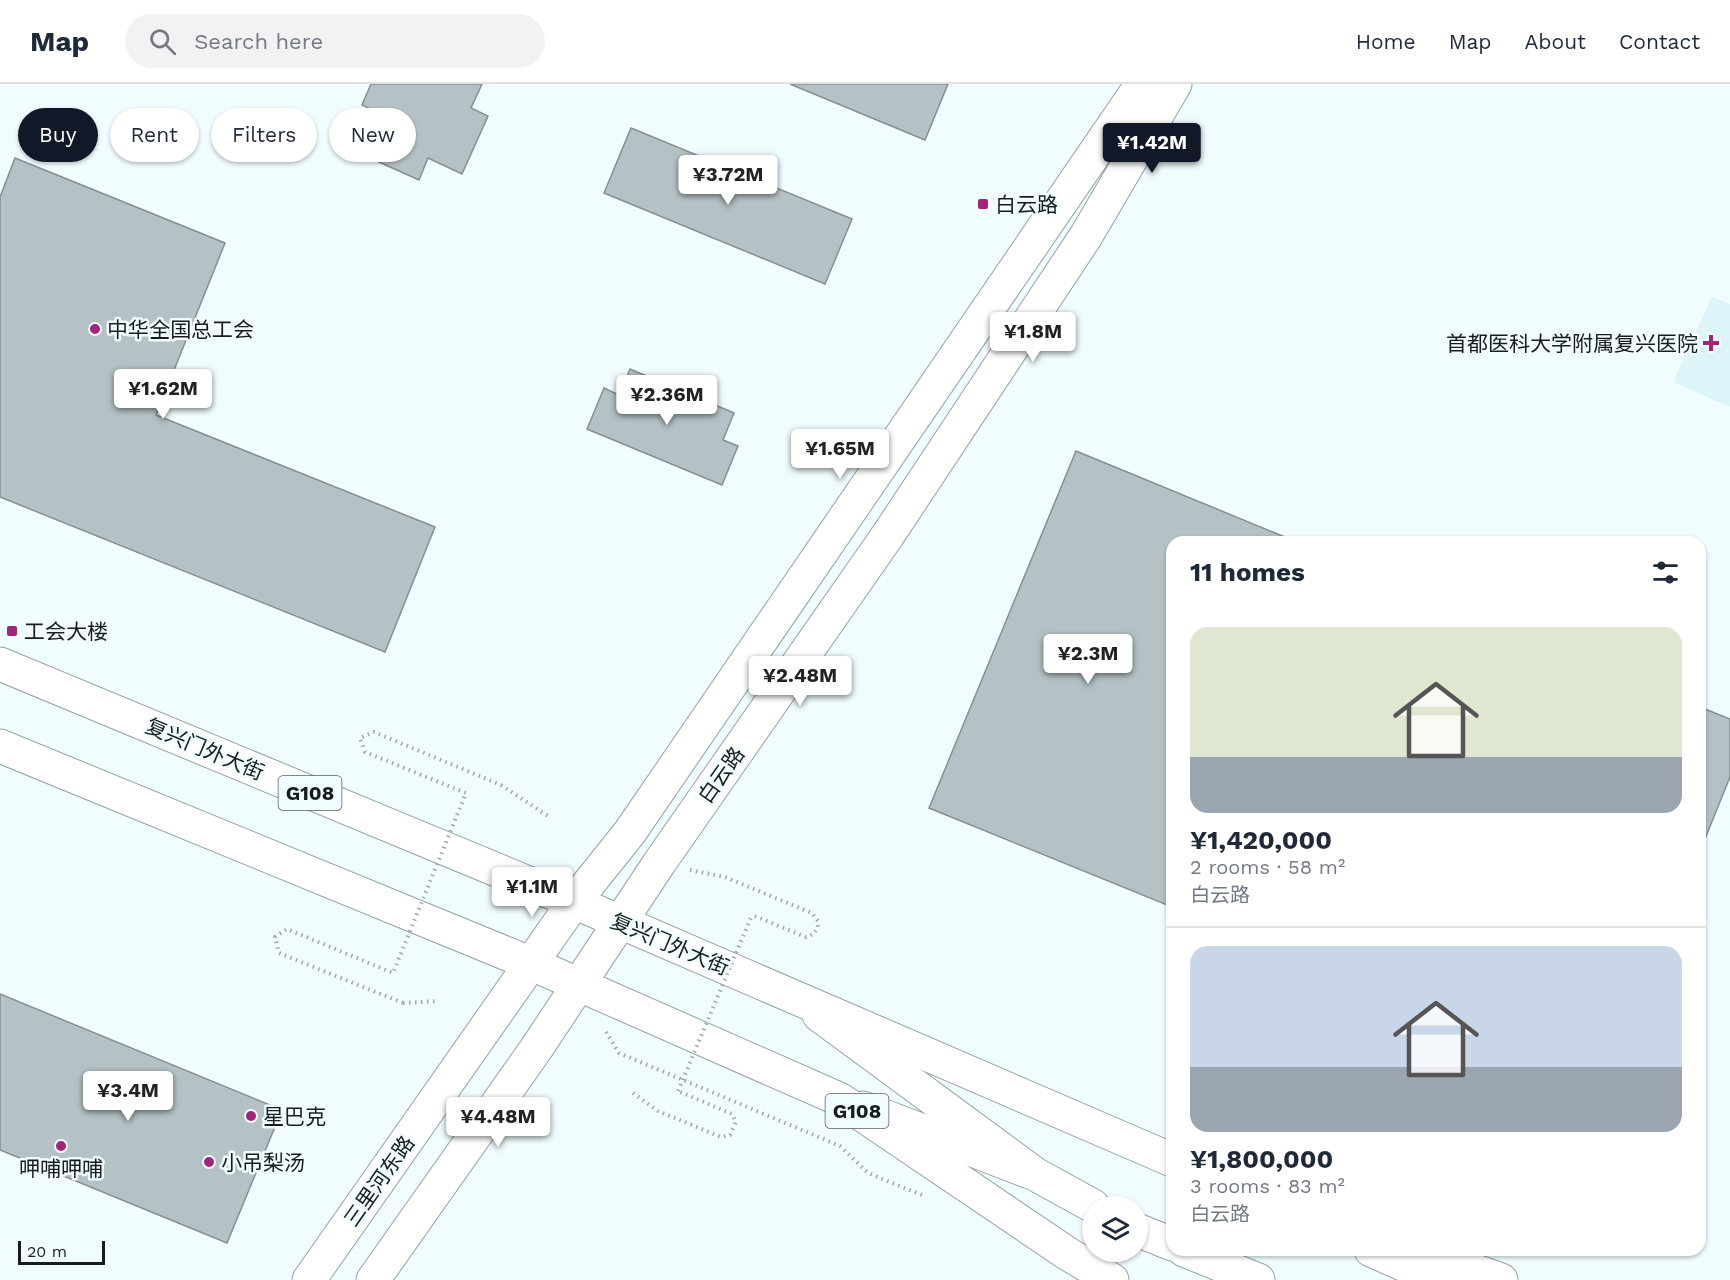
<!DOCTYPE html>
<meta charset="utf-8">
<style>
body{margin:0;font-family:"Work Sans","Noto Sans SC",sans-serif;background:#f2f2f3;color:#1f2937;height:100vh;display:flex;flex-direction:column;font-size:22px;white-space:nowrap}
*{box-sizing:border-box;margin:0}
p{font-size:20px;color:#747a83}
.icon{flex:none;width:33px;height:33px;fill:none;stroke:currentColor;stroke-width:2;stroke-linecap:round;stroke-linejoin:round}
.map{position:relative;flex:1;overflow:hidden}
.drawer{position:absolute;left:1166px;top:452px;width:540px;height:720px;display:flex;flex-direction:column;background:#fff;border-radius:18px;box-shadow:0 2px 4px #0004}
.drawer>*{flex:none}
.guide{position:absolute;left:18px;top:24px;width:570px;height:54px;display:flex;gap:12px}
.tools{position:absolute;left:1082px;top:1112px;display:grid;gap:12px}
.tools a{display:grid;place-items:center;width:66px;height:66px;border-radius:50%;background:#fff;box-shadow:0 2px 4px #0004;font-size:30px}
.scale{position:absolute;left:18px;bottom:15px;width:87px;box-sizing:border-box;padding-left:6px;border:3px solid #181c1d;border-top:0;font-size:16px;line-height:21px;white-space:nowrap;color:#181c1d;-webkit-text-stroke:4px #f1fcfe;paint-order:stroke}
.price{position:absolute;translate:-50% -51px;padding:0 14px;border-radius:6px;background:#fff;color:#222;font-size:20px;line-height:39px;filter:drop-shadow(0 2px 3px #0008)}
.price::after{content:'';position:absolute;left:50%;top:36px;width:18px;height:14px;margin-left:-9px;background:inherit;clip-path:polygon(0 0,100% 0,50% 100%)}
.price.on{background:#111827;color:#fff}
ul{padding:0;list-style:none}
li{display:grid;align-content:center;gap:12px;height:318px;padding:0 24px}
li+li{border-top:2px solid #e0e1e3}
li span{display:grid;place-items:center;height:186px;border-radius:18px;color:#555}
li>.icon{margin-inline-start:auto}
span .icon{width:108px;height:108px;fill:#fffc;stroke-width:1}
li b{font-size:26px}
h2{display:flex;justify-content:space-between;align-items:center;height:72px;padding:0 24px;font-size:26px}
.pill{padding:0 21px;border-radius:27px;background:#fff;box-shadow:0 2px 4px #0004;font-size:21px;line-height:54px}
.pill.on{background:#111827;color:#fff}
header{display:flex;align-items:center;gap:36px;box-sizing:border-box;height:84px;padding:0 30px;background:#fff;border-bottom:2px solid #e0e1e3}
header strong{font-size:28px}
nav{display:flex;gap:33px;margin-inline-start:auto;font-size:21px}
.search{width:420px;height:54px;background:#f2f2f3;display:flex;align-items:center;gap:15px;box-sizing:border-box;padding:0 21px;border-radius:33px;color:#747a83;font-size:22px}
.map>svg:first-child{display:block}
</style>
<header>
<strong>Map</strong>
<div class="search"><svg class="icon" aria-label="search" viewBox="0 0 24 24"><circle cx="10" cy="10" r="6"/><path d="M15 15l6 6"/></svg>Search here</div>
<nav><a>Home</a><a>Map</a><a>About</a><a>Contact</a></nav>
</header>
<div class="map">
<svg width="1730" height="1196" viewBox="0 0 1730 1196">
<rect width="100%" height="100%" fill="#f1fcfe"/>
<path fill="#ddf4f8" d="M1712 213 1730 220V323L1673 298Z"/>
<path fill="#b5c2c5" stroke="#839092" stroke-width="1.5" d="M371 0H482L471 24 488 32 462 90 428 74 419 96 361 70 379 29 362 21Z
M790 0H948L925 56Z
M631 44 852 135 825 200 604 109Z
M15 74 225 159 156 331 435 443 385 568 0 413V113Z
M630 285 734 329 723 356 738 362 722 401 587 345 604 304 619 311Z
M1076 367 1297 458H1172V823L929 724Z
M1700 623 1730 635V693L1700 767Z
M0 910 282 1026 227 1159 0 1066Z"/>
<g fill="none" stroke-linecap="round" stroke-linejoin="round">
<g stroke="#95a2a4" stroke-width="35">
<path id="secondary" d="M1417 1166 1501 1196
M309 1196 574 818 630 748 1142 0
M373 1196 536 965 660 778 888 451 1086 152 1175 0"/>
</g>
<g stroke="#95a2a4" stroke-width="35">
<path id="primary" d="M819 931 1035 1090
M863 1024 1035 1090 1093 1122
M1137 1146 1172 1160
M1184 1166 1258 1196"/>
</g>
<g stroke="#95a2a4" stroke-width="35">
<path id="highway" d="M0 580 574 818 1172 1076
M0 662 532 880 839 1015 1068 1170 1112 1196
M1371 1166 1439 1196"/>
</g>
<path stroke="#9fa8a9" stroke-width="4" stroke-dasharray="1.5 4.5" stroke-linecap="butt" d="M501 701 548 732
M690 786 725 793 812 829 818 837V844L813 850 806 853 752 831
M403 919 439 917
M606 948 619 969 840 1062 868 1089 922 1111
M633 1009 658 1027 721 1053 730 1051 736 1038 732 1030 678 1007"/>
<use href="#secondary" stroke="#fff" stroke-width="33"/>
<use href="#primary" stroke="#fff" stroke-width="33"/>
<use href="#highway" stroke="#fff" stroke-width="33"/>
<path stroke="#9fa8a9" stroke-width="4" stroke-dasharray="1.5 4.5" stroke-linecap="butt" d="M403 919 279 869 275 853 287 845 393 889 466 709 365 668 360 654 374 648 501 701
M678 1007 752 831"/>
</g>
<g fill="#a22579" stroke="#f1fcfe" stroke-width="2">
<rect x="977" y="114" width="12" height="12" rx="3"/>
<circle cx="95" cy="245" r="6"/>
<path d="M1708 250h6v6h6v6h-6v6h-6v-6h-6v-6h6z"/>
<rect x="6" y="541" width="12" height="12" rx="3"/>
<circle cx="251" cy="1032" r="6"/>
<circle cx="61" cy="1062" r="6"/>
<circle cx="209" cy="1078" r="6"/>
</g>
<g text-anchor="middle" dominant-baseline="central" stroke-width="5" stroke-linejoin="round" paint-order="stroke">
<g fill="#f1fcfe" stroke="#595f60" stroke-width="1.5">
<rect x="278.5" y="692" width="63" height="34" rx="4.5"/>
<rect x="825.5" y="1010" width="63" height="34" rx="4.5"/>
</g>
<g font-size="20" font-weight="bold" fill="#181c1d">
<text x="310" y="709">G108</text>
<text x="857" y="1027">G108</text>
</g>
<g font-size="21" fill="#181c1d" stroke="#f1fcfe" text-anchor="start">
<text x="995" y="120">白云路</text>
<text x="107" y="245">中华全国总工会</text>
<text x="1698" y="259" text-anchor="end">首都医科大学附属复兴医院</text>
<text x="24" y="547">工会大楼</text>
<text x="263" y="1032">星巴克</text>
<text x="221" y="1078">小吊梨汤</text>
<text x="61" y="1084" text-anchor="middle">呷哺呷哺</text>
</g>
<g font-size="21" fill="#181c1d" stroke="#f1fcfe">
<text transform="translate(205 665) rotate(23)">复兴门外大街</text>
<text transform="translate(721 691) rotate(-55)">白云路</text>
<text transform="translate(670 860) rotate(23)">复兴门外大街</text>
<text transform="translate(379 1097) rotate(-55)">三里河东路</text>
</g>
</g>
</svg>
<div class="tools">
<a><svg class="icon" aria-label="layers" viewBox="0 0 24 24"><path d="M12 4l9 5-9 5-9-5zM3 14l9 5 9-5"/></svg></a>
</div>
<div class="scale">20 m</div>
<b class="price on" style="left:1152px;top:90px">¥1.42M</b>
<b class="price" style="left:728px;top:122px">¥3.72M</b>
<b class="price" style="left:1033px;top:279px">¥1.8M</b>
<b class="price" style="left:163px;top:336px">¥1.62M</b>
<b class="price" style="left:667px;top:342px">¥2.36M</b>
<b class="price" style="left:840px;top:396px">¥1.65M</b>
<b class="price" style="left:1088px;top:601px">¥2.3M</b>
<b class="price" style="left:800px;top:623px">¥2.48M</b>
<b class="price" style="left:532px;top:834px">¥1.1M</b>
<b class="price" style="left:128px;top:1038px">¥3.4M</b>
<b class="price" style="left:498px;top:1064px">¥4.48M</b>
<div class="guide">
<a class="pill on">Buy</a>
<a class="pill">Rent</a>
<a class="pill">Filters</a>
<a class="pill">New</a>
</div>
<section class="drawer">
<h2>11 homes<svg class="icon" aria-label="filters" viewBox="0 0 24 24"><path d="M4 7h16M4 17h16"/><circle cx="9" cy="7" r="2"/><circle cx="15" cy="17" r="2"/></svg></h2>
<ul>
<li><span style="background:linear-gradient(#dfe7d0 70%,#9aa5b1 0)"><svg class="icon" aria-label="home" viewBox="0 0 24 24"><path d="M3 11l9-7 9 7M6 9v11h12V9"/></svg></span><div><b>¥1,420,000</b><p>2 rooms · 58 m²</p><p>白云路</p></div></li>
<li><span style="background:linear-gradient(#c9d6e8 65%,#9aa5b1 0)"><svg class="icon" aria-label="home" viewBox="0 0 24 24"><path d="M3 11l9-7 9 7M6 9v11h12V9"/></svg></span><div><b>¥1,800,000</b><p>3 rooms · 83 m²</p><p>白云路</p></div></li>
</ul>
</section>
</div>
